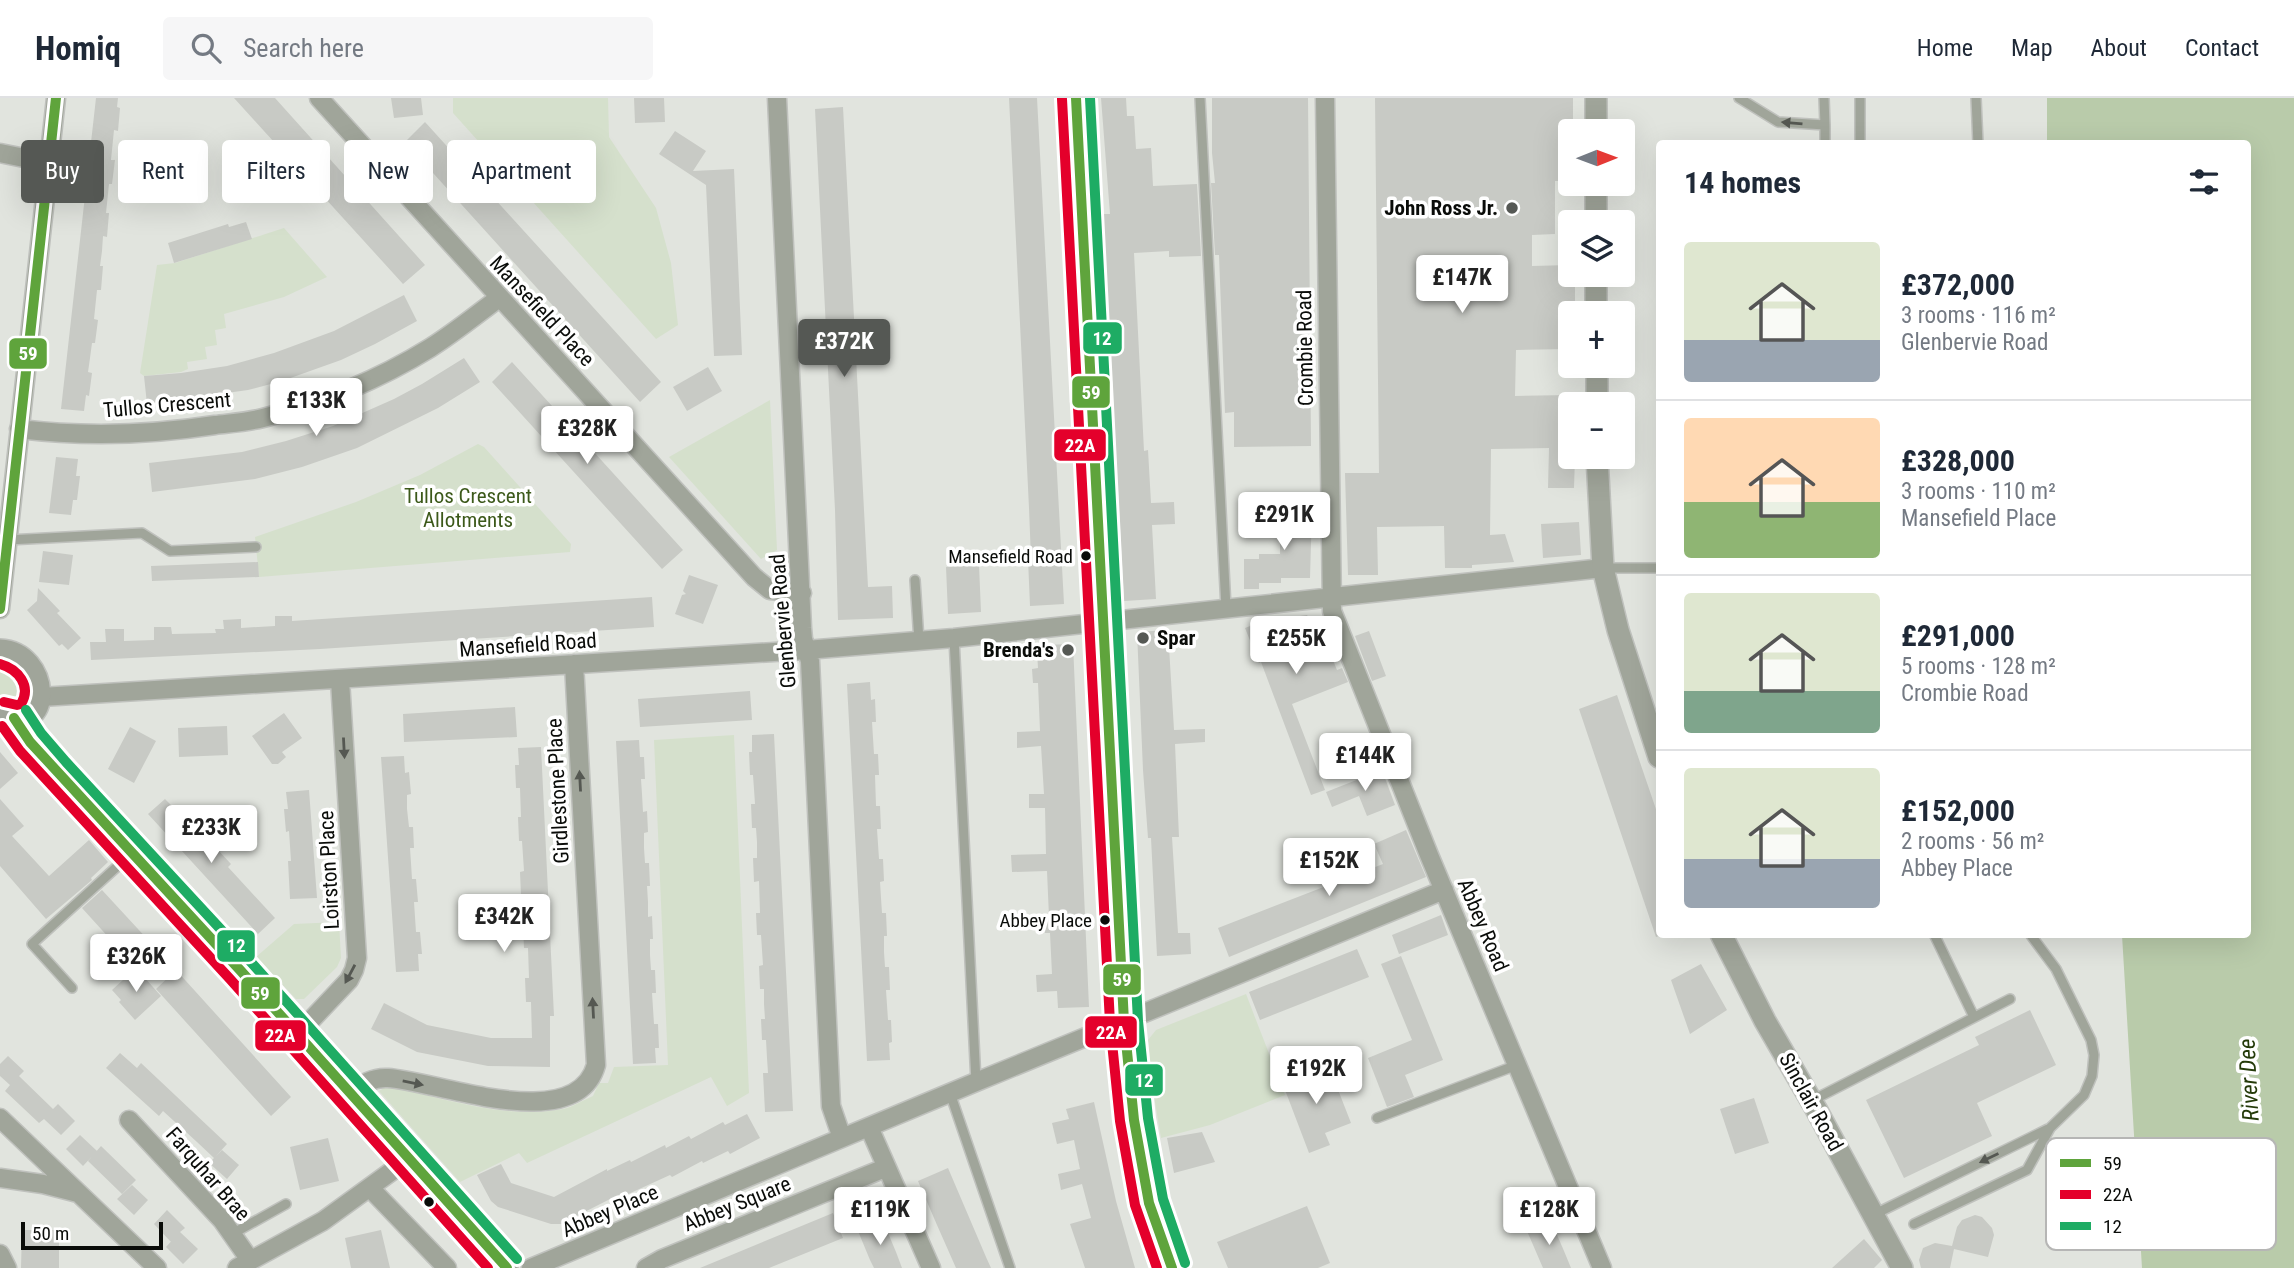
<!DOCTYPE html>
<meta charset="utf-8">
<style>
body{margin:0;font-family:"Roboto Condensed",sans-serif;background:#f6f6f7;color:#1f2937;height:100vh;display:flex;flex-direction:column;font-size:26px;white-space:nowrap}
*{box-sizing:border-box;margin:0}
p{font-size:23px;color:#747a83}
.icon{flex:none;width:38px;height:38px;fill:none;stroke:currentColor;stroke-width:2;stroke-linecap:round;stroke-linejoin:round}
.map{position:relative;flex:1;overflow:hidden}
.panel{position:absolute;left:1656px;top:42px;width:595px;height:798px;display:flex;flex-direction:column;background:#fff;border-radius:7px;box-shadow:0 7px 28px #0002}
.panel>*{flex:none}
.guide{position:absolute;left:21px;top:42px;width:665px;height:63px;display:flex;gap:14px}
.needle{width:46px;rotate:89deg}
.tools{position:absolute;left:1558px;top:21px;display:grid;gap:14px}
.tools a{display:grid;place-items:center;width:77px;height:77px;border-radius:7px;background:#fff;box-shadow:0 7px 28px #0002;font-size:35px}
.scale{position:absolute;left:21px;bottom:18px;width:142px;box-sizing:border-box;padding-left:7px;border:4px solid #0a0c09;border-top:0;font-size:19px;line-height:24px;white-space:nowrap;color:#0a0c09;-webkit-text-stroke:5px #fff;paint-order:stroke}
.price{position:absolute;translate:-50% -60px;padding:0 16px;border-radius:7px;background:#fff;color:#222;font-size:23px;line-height:46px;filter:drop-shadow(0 2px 4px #0008)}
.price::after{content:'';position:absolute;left:50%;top:42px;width:21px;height:16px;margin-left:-10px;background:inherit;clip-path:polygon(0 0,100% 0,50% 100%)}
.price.active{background:#555854;color:#fff}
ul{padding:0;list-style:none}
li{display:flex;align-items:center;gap:21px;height:175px;padding:0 28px}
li+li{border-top:2px solid #e0e1e3}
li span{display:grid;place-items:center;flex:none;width:196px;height:140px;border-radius:7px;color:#555}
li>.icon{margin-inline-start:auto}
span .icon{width:84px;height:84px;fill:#fffc;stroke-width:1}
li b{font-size:30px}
h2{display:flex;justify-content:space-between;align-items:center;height:84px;padding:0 28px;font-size:30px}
.tag{padding:0 24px;border-radius:7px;background:#fff;box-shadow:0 7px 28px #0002;font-size:24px;line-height:63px}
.tag.active{background:#555854;color:#fff}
header{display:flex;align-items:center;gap:42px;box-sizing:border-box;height:98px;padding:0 35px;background:#fff;border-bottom:2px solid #e0e1e3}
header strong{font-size:33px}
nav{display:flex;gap:38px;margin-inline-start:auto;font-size:24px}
.search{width:490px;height:63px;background:#f6f6f7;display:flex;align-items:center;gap:18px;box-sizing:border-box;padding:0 24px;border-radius:7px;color:#747a83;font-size:26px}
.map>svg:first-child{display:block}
</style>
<header>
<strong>Homiq</strong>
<div class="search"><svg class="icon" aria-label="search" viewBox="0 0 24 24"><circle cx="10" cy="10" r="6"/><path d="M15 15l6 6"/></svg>Search here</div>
<nav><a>Home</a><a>Map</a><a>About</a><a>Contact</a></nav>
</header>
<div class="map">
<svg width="2294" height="1170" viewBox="0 0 2294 1170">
<rect width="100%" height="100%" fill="#e1e4de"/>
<path fill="#d5e0cc" d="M453 0H608L609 39 656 110 671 165 678 227 656 241 453 15Z
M284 130 327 179 284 199 224 216 226 230 215 232 217 247 205 249 207 261 187 264 188 271 181 274 144 278 140 275 157 167 175 165Z
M770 302 777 452 761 461 669 359Z
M478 346 484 349 571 446 570 454 259 479 255 439 356 404 420 377Z
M0 566C17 567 28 581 26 598L20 606H9L0 602Z
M734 637 749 995 727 1008 711 979 527 1065 519 1055 460 1084 379 993 387 988C444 1000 505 1022 563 1011 573 1009 583 1002 593 998L599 985H608L614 969 668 967 654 642Z
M339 824 341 860 337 869 304 901H296L256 859 294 826Z
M1246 896 1285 997 1210 1027 1161 1040 1153 992 1148 942 1156 932Z"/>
<path fill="#b9cbaa" d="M2047 0H2294V1170H2142L2122 837 2247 836V46L2047 45Z"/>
<path fill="#c8cac5" d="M96 0H118L117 9 120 10 118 33 114 32 111 62H115L112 86H109L106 115H109L107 139 103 138 102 153 100 168H103L101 192H97L94 221 98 222 95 245H92L90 260 88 274 92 275 89 298 86 297 84 313 61 311Z
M234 0H275L425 167 403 186Z
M391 0H421L423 17 394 20Z
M634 0H664L665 24 635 25Z
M1009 0H1037L1064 506 1030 508 1028 461H1031L1029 410Z
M1101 0H1126L1127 18H1134L1136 51 1151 50 1153 88 1197 86 1201 158 1169 159V153L1134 155 1144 353 1148 352 1151 405 1174 404 1175 426 1152 427 1156 501 1124 503 1103 116H1110Z
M1212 0H1308L1311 348 1234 349V314L1225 315 1219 157H1215L1211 85H1215L1212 55Z
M1375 0H1573V33H1570V83H1555V136L1532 137V168L1570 167V177H1575V215H1570V251L1516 252 1515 298 1570 297V359H1575L1574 390H1548L1549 350 1491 351 1490 437 1505 436 1514 464 1472 467V470H1445L1444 428 1377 429 1378 477H1348L1345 375H1379Z
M843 9 868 489 892 488 893 520 838 522 835 412 815 11Z
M425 24 661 284 640 304 405 44Z
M675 33 706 53 693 73 734 71 742 257 714 258 706 87 659 56Z
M204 67 208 82 170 93 166 78Z
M246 124 252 141 174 165 168 145 228 126 229 129Z
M404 197 417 223 375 246 341 262 282 283 248 292 147 306 144 278 181 275 227 268 274 255 334 233Z
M464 260 480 284 438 310 357 350 302 369 255 381 152 394 149 365 242 354 286 343 333 328 394 301 422 286Z
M512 264 683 452 662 471 492 284Z
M708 269 722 293 687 313 673 289Z
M56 359 78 361 76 378H80L77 402H73L71 417 49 415Z
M1280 411H1312L1310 480H1281V485H1259V491H1244V461H1259V456H1280Z
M1579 424 1581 457 1543 460 1541 426Z
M43 453 73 457 69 487 39 484Z
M258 464 259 479 152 483 151 468Z
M979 467 981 514 948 516 946 469Z
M689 477 718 487 703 526 675 516 682 497 686 496 683 493Z
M38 490 60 513 57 515 81 540 68 552 62 546 59 548 27 512 37 503Z
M652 499 654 529 320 551 91 562 90 544H106L105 531H124V543L154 542V529H171L172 536 216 535 215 531H224L223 522 241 521V530L275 528V518H292V523Z
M1307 517 1309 520 1315 518 1337 572 1342 570 1348 584 1292 606 1325 692 1311 697 1261 564 1259 565 1245 530 1263 523Z
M1168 532 1174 632 1205 631V644L1175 646 1179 739H1172L1178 835H1190L1191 856 1157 858 1151 740H1148L1143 672 1137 534Z
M1369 533 1386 578 1372 583 1355 538Z
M1073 546 1089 909 1058 910 1057 893 1037 894 1036 877 1052 876 1050 835H1045L1044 827V819H1049L1047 773 1012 774 1011 757 1046 756 1045 710H1029V696H1044L1041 648 1017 650V634L1040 633 1038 585H1033L1032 571 1038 570 1037 553H1043V547Z
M870 584 871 602 875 601 876 624H872L874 656H878L879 677H875L876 708H880L881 731H877L879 761H883L884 783 880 784 881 800 882 815H886L887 838H884V854L885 869H889L890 892H886L888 922H891L892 944 889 945 890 962 867 963 847 586Z
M750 593 752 622 640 629 638 601Z
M1617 597 1659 720V838L1656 839 1579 611Z
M515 609 517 639 404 644 403 616Z
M284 615 302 640 282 654 286 659 278 666H272L252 638Z
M227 628 228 657 179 659 178 630Z
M130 629 156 643 134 685 108 671Z
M774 636 793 1013 765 1014 763 975H768L767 960 766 942H762L761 921H765L764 906V891H760L759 868 763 867 761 837H757L756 815H760L759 783 754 784 753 760H757V744L756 730H752L751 706H755L754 691 753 677H750L749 654H752V637Z
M639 642 640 659H644L645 681H641L642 696 643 714 647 713 648 734 644 735V750L645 765H649L650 788H647L648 804V819L652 818 653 841H650V857L651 872H655L656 895H652L654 926H658L659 950H655L656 965 633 966 616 643Z
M541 649 554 918H550V969L488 968 417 954 371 931 384 905 427 927 491 940H532L531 904H526L525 880H529L528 850H524L523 828H526L525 797H521L520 774 524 773 522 743H519L518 719H521L520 690H516L515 667H519L518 650Z
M0 654 18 675 0 691Z
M404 658 405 675 409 674 411 696 407 697V711L409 729H413L414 750H410L411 765 412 781H416L418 804H414L416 834H420L422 856H418L419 873 396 874 381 659Z
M1382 672 1395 707 1367 718 1359 698 1332 709 1326 694Z
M309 692 317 800 290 801 288 763H291L289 733 286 734 284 711H288L286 694Z
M0 701 24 728 12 738 49 778 89 742 108 764 91 780 92 782 46 821 0 768Z
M165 701 177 713 180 711 195 727 192 730 214 754 217 751 231 766 228 769 275 820 258 836 148 716Z
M1406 732 1426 779 1229 859 1218 830 1383 766 1374 746Z
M102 792 150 844 130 863 82 810Z
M1441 817 1448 837 1399 856 1392 837Z
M1357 851 1369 879 1260 922 1249 894Z
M1401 858 1443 962 1405 977 1414 999 1387 1009 1368 960 1412 942 1381 866Z
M1701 866 1727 912 1690 936 1671 882Z
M136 870 161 898 135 922 119 904 121 902 112 892Z
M176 872 291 999 271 1018 156 891Z
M2030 912 2056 967 1977 1005 1992 1038 1904 1080 1866 1002 1979 947 1975 939Z
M120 955 137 970 141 965 227 1046 216 1058 222 1052 239 1067 227 1081 209 1065 214 1060 197 1044 163 1013 159 1018 106 970Z
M8 958 24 973 19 978 53 1011 58 1006 75 1023 61 1037 44 1021 39 1025 5 993 10 987 0 978V966Z
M1328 966 1351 1025 1325 1035 1330 1047 1309 1055 1282 984Z
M1754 1000 1769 1045 1735 1056 1720 1011Z
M1094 1004 1116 1103 1135 1170H1085L1070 1126 1091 1120 1082 1086 1061 1092 1058 1076 1080 1071 1074 1042 1057 1046 1052 1025 1069 1021 1066 1011Z
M747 1016 760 1040 730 1056 728 1053 703 1065 702 1063 672 1079 670 1077 613 1103 612 1100 561 1126H551L498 1109 491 1103 477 1077 501 1066 511 1085 554 1099 607 1071V1073L630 1062 631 1064 665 1047 666 1050 689 1038 691 1041 723 1024 725 1027Z
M1202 1034 1215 1064 1174 1075 1167 1040Z
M80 1037 97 1053 83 1068 66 1051Z
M328 1040 339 1083 300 1092 290 1049Z
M101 1048 136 1082 122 1096 88 1063Z
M948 1070 986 1159 991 1170H956L937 1127 918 1083Z
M132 1087 148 1102 134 1117 117 1101Z
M1307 1108 1330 1165 1318 1170H1228L1217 1144Z
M167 1112 185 1130 180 1134 198 1151 183 1166 166 1149 176 1138 171 1144 154 1126Z
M833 1115 843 1140 769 1170H700Z
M1975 1117 1982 1119 1992 1130 1994 1137 1988 1159 1954 1151 1950 1170H1921L1919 1162 1923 1150 1935 1145 1952 1148 1957 1129 1962 1122Z
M883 1123 896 1154 902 1170H874L870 1162 858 1133Z
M1551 1123 1564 1153 1571 1170H1543L1527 1133Z
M22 1132H59V1170H21Z
M381 1132 390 1170H351L345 1140Z
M1864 1141 1882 1162 1874 1170H1832Z"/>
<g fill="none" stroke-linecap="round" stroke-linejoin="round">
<g stroke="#bfc1bd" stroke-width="12">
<path id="service" d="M1200 0 1226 510
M1739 0 1778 24 1825 27 1824 0
M1976 0 1978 46
M1825 27V46
M1860 46V0
M8 442 142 435 170 453 256 449
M1605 470H1659
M915 482 919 543
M954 540 976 984
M1934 836 1974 919
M72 890 32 846 132 755
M950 995 1010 1170
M1811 1003 2010 901
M1377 1020 1517 967
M1873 1117 2048 1031
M1914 1126 2027 1072 2050 1030 2084 997 2092 978 2094 957 2091 942 2056 871 2030 836
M232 1136 286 1106"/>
</g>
<g stroke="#bfc1bd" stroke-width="21">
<path id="minor" d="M319 0 754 479 770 492 802 495
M777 0 802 530 803 541 810 563 831 1008 842 1040
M1325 0 1332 513 1429 757 1602 1170
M0 55 49 65
M19 331C85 339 150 337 215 327 231 325 248 324 263 320 320 306 380 281 430 250 454 235 476 217 499 200
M0 511 56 0
M41 599 806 552 954 540 1603 470
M297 937 349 882 354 872 357 860 340 582
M350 995C362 986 373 979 388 980 437 983 576 1039 596 967L574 566
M0 1020 157 1170
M129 1022 222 1122 250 1162
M869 1029 931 1170
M0 1080 43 1086 78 1095
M370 1090 447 1170
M0 1156 7 1170
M237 1170 323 1123 410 1060
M531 1170 976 984 1444 792
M646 1170 662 1161 885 1070"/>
</g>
<g stroke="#bfc1bd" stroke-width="24">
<path id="tertiary" d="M1076 0 1124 924 1134 1022 1149 1105 1172 1170
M1596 0V33
M1596 86V124
M1596 177V215
M1597 268V306
M1597 359 1603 470 1618 532 1659 659
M0 552C50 554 55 640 2 618
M14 620 30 644 56 673 240 872 507 1170
M1721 836 1765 923 1816 1011 1902 1170"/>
</g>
<use href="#service" stroke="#a0a59a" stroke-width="9"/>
<use href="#minor" stroke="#a0a59a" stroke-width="18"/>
<use href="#tertiary" stroke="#a0a59a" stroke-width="21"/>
<g stroke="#fff" stroke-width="16">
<path id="bus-1" d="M1076 0 1124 924 1134 1022 1149 1105 1172 1170
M0 511 56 0
M14 620 30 644 240 872 507 1170"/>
</g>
<g stroke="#fff" stroke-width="16">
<path id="bus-2" d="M1062 1 1110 925 1120 1023 1135 1107 1157 1170
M0 566C18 571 32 588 21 606L17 607 4 604
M2 628 20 653 230 881 488 1170"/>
</g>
<g stroke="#fff" stroke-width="16">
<path id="bus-3" d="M1090 0 1138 923 1148 1020 1163 1101 1185 1165
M26 612 41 635 66 664 250 863 517 1161"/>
</g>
<use href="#bus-1" stroke="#5fa43c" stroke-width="10"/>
<use href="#bus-2" stroke="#e4002b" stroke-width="10"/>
<use href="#bus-3" stroke="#1eac64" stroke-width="10"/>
</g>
<defs><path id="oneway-solid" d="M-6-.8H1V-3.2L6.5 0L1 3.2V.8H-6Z" transform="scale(1.75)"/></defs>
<g fill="#555852">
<use href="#oneway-solid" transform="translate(1792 25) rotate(-175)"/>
<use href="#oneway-solid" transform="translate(344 650) rotate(87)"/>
<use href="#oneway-solid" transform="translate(580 683) rotate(-93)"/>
<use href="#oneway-solid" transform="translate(350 876) rotate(118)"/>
<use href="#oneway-solid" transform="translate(593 910) rotate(-93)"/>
<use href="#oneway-solid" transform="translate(413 985) rotate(11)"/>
<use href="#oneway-solid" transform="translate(1989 1060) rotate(154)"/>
</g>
<g fill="#555854" stroke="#fff" stroke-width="2.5">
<circle cx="1512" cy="110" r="7"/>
<circle cx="1143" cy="540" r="7"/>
<circle cx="1068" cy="552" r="7"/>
</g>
<g fill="#0a0c09" stroke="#fff" stroke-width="2.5">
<circle cx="1086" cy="458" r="6"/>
<circle cx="1105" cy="822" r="6"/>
<circle cx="429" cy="1104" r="6"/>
</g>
<g text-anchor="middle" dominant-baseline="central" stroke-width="7" stroke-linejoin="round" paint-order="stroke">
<g font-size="19" fill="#0a0c09" stroke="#fff" text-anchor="end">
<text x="1073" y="458">Mansefield Road</text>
<text x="1092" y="822">Abbey Place</text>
</g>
<g font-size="21" font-weight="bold" fill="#0a0c09" stroke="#fff" text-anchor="end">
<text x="1498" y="110">John Ross Jr.</text>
<text x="1157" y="540" text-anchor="start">Spar</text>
<text x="1054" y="552">Brenda's</text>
</g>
<g font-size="21" fill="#0a0c09" stroke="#fff">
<text transform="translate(542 213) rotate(47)">Mansefield Place</text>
<text transform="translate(1305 250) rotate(-91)">Crombie Road</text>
<text transform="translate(167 307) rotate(-5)">Tullos Crescent</text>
<text transform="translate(783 523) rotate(-95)">Glenbervie Road</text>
<text transform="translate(528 547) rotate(-4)">Mansefield Road</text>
<text transform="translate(558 693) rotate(-93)">Girdlestone Place</text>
<text transform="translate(329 772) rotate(-93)">Loirston Place</text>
<text transform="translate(1483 827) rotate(67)">Abbey Road</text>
<text transform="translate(1811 1004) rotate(61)">Sinclair Road</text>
<text transform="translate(208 1076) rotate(49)">Farquhar Brae</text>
<text transform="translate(737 1106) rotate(-22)">Abbey Square</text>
<text transform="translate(610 1113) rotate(-23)">Abbey Place</text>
</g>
<g font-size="21" fill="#3c591a" stroke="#fff">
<text x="468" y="398">Tullos Crescent<tspan x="468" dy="24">Allotments</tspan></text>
</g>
<g font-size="23" font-style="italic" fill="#253b0a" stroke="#fff">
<text transform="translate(2249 982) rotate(-93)">River Dee</text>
</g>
</g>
<rect x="2046" y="1040" width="230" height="112" rx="10" fill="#fff" stroke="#b6b6b5" stroke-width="2"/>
<rect x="2060" y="1061" width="31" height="8" fill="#5fa43c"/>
<rect x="2060" y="1092" width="31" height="9" fill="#e4002b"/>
<rect x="2060" y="1124" width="31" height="8" fill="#1eac64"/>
<g font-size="19" fill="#0a0c09">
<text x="2103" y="1072">59</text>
<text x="2103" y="1103">22A</text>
<text x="2103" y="1135">12</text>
</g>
<g stroke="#fff" stroke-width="2.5">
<rect x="1082" y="223" width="41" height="34" rx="7" fill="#1eac64"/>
<rect x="8" y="239" width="40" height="33" rx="7" fill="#5fa43c"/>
<rect x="1071" y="277" width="40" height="34" rx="7" fill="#5fa43c"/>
<rect x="1053" y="330" width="54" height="34" rx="7" fill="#e4002b"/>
<rect x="216" y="831" width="40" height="34" rx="7" fill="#1eac64"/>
<rect x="1102" y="865" width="40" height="33" rx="7" fill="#5fa43c"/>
<rect x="240" y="878" width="41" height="34" rx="7" fill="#5fa43c"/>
<rect x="1084" y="917" width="54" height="34" rx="7" fill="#e4002b"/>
<rect x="254" y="921" width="53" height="33" rx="7" fill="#e4002b"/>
<rect x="1124" y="965" width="40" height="34" rx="7" fill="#1eac64"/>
</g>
<g font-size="19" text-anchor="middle" font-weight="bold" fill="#fff">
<text x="1102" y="247">12</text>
<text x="28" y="262">59</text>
<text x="1091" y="301">59</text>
<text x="1080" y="354">22A</text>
<text x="236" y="854">12</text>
<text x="1122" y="888">59</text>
<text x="260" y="902">59</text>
<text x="1111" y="941">22A</text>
<text x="280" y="944">22A</text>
<text x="1144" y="989">12</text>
</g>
</svg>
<div class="tools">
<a><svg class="needle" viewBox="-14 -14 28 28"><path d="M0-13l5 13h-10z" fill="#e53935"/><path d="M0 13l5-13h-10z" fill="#747a83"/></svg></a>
<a><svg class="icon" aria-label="layers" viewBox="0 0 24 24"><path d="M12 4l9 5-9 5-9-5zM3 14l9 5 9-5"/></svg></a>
<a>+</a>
<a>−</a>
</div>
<div class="scale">50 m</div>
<b class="price" style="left:1462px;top:217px">£147K</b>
<b class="price active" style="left:844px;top:281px">£372K</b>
<b class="price" style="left:316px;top:340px">£133K</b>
<b class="price" style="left:587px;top:368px">£328K</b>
<b class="price" style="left:1284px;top:454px">£291K</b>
<b class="price" style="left:1296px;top:578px">£255K</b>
<b class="price" style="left:1365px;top:695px">£144K</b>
<b class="price" style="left:211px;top:767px">£233K</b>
<b class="price" style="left:1329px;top:800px">£152K</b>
<b class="price" style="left:504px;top:856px">£342K</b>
<b class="price" style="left:136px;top:896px">£326K</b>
<b class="price" style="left:1316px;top:1008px">£192K</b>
<b class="price" style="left:880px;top:1149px">£119K</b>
<b class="price" style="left:1549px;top:1149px">£128K</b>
<div class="guide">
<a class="tag active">Buy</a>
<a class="tag">Rent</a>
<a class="tag">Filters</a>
<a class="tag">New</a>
<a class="tag">Apartment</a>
</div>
<section class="panel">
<h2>14 homes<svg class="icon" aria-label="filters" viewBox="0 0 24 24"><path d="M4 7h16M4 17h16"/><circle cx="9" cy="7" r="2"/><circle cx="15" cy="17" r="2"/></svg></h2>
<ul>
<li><span style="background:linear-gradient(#dfe7d0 70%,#9aa5b1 0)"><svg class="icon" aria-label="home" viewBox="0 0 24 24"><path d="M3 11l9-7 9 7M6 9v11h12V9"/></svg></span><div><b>£372,000</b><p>3 rooms · 116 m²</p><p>Glenbervie Road</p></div></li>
<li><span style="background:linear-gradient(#ffd9b3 60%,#8fb573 0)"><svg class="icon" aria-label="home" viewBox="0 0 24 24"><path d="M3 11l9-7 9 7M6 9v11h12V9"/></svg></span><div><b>£328,000</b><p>3 rooms · 110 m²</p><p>Mansefield Place</p></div></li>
<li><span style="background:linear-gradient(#dfe7d0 70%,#7fa58c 0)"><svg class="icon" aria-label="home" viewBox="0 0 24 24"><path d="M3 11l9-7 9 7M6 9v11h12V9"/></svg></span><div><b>£291,000</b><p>5 rooms · 128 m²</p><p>Crombie Road</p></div></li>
<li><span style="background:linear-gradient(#dfe7d0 65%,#9aa5b1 0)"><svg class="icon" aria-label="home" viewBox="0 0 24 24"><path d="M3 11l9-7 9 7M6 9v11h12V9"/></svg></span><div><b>£152,000</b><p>2 rooms · 56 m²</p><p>Abbey Place</p></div></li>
</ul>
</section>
</div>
